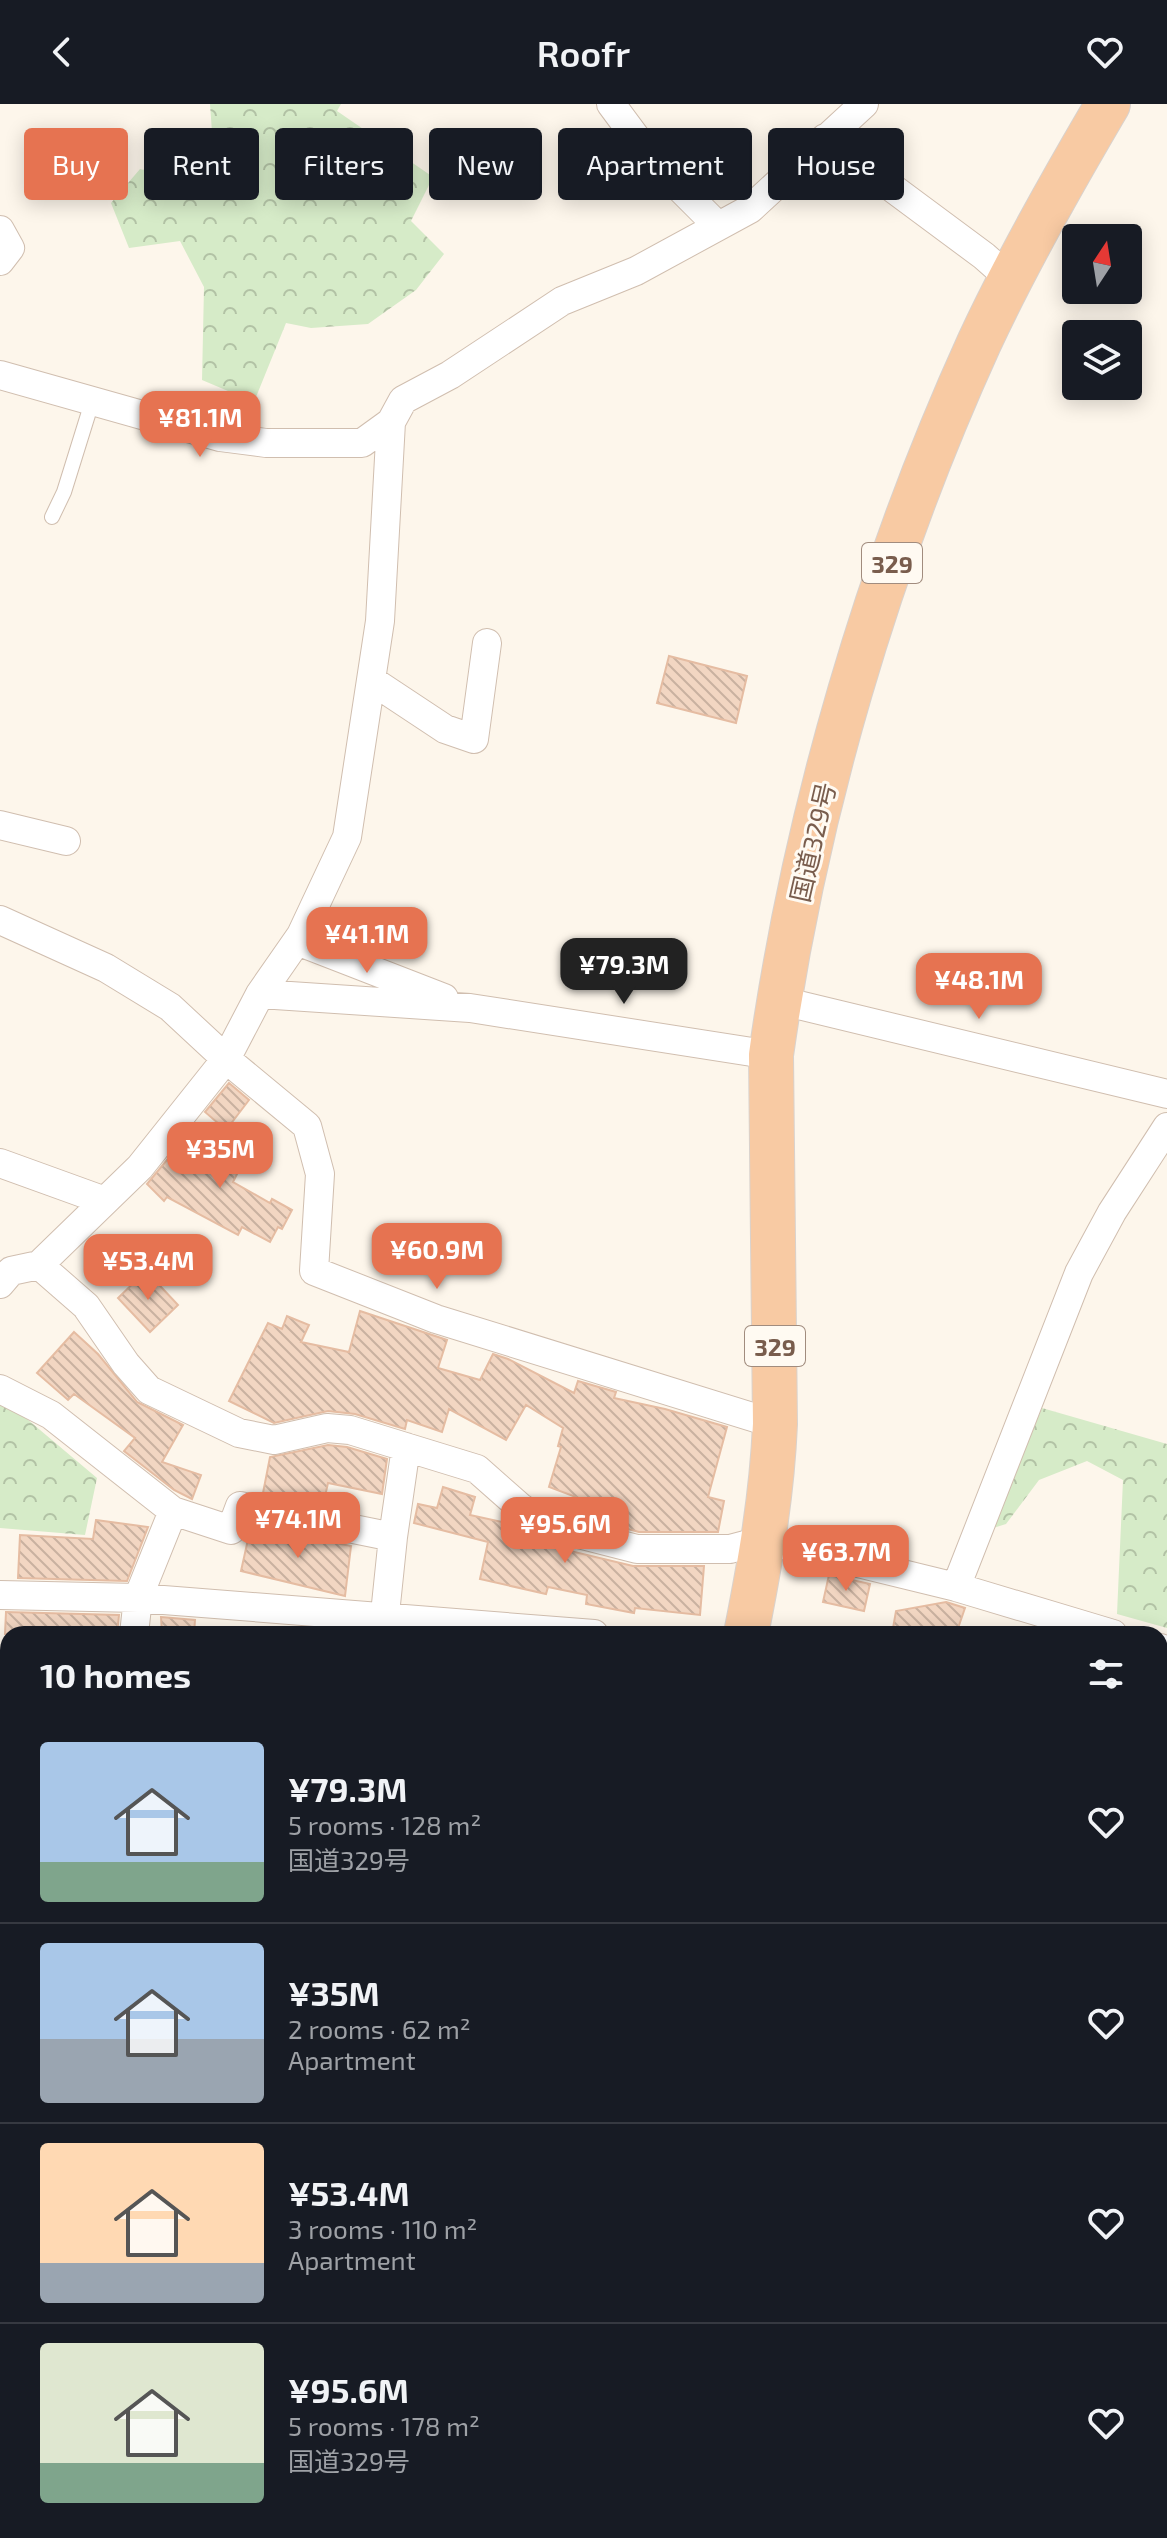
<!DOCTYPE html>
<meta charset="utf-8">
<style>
body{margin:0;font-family:"Exo 2","Noto Sans JP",sans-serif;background:#242831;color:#f1f3f6;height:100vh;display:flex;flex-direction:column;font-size:30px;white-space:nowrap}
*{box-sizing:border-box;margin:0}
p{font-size:26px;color:#9ea1a6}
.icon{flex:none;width:44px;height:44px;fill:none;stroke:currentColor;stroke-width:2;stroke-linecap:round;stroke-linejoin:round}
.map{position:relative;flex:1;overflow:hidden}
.side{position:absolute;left:0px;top:1522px;width:1168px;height:912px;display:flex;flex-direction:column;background:#171b24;border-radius:24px 24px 0 0;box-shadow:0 4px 20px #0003}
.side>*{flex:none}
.guide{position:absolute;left:24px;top:24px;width:1120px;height:72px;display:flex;gap:16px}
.needle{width:52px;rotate:12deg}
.buttons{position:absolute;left:1062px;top:120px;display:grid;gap:16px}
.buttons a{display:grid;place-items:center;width:80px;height:80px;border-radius:8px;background:#171b24;box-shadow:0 4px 20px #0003;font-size:40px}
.price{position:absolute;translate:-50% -68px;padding:0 18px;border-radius:16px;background:#e67351;color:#fff;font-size:26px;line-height:52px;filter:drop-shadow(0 2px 4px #0008)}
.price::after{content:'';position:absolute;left:50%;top:48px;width:24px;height:18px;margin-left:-12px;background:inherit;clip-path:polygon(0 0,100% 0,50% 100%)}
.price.on{background:#222;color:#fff}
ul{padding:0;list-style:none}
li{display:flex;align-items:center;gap:24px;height:200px;padding:0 40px}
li+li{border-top:2px solid #363941}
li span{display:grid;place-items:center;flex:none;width:224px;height:160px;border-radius:8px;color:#555}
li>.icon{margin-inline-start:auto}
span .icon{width:96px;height:96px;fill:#fffc;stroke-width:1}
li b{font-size:34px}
h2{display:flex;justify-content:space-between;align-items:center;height:96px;padding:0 40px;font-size:34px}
.tag{padding:0 28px;border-radius:8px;background:#171b24;box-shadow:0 4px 20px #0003;font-size:28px;line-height:72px}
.tag.on{background:#e67351;color:#fff}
header{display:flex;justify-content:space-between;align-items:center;height:104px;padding:0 40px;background:#171b24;font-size:36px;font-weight:600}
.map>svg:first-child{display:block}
</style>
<header><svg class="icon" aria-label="back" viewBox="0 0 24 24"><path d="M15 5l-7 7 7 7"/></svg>Roofr<svg class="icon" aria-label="heart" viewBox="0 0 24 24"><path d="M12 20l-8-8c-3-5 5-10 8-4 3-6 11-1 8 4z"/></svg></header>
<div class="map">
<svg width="1167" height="2434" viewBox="0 0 1167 2434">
<defs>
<pattern id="grass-tufts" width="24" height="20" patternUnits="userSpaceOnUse" patternTransform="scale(2)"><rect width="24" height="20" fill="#d6ebc8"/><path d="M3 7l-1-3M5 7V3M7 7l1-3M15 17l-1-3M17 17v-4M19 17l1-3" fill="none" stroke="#b2c2a5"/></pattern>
<pattern id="forest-crowns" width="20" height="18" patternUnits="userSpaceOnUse" patternTransform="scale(2)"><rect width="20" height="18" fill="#d6ebc8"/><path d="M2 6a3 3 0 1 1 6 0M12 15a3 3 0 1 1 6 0" fill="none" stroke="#b2c2a5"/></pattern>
<pattern id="building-back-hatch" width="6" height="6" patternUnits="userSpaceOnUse" patternTransform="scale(2)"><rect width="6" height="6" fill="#f2d6c2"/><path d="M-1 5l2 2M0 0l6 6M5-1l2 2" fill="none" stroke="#c9b1a0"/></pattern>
</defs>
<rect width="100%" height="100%" fill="#fdf6eb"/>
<path fill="url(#grass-tufts)" d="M1160 1627 1167 1629V2434H969L970 2426H1160Z"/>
<path fill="url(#forest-crowns)" d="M210 0H341L337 7 433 73 411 117 444 150 416 186 368 220 311 224 286 219 254 298 202 276 204 183 180 137 129 144 111 99 140 65 194 78 230 74 213 42Z
M0 1299 27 1315 97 1374 85 1431 0 1424Z
M1042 1304 1167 1340V1524L1117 1510 1123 1376 1087 1357 1039 1376 1006 1420 990 1425Z"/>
<path fill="url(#building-back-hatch)" stroke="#e5bca2" stroke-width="2" d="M669 552 747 572 736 619 657 599Z
M615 839 668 852 660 882 608 869Z
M229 979 249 996 226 1026 205 1008Z
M231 1022 255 1034 233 1078 270 1099 272 1095 292 1106 282 1125 278 1123 270 1138 242 1123 238 1131 167 1093 164 1097 147 1080 176 1045 210 1065Z
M146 1167 178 1201 150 1228 118 1194Z
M360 1207 447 1236 438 1264 480 1276 493 1250 508 1255 574 1289 578 1277 616 1288 614 1294 665 1305 727 1323 708 1393 724 1397 718 1428H639L605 1419 608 1405 549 1383 561 1343 558 1342 563 1324 526 1301 506 1336 449 1305 442 1328 407 1316 405 1325 355 1310 328 1307 274 1319 229 1297 268 1219 282 1225 287 1212 309 1221 301 1238 349 1248Z
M74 1228 98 1250 137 1298 183 1321 162 1358 201 1371 192 1395 174 1386 124 1347 135 1334 74 1290 68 1296 37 1269Z
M328 1341 347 1343 387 1355 382 1390 328 1379 323 1401 263 1389 270 1353Z
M443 1383 475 1393 470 1411 516 1421 526 1428 524 1436 633 1462H704L700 1511 635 1504 634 1509 586 1500 587 1491 548 1483 546 1490 480 1475 488 1438 414 1419 418 1400 437 1404Z
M96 1416 148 1423 127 1477 18 1474 20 1431 93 1435Z
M251 1422 351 1442 345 1492 241 1467Z
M829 1471 870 1480 864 1507 823 1498Z
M946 1498 965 1504 956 1530H892L896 1507Z
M6 1508 119 1511 117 1530H5Z
M161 1513 195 1516 194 1530H162Z"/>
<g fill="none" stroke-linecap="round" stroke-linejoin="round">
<g stroke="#d0beaf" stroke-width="16">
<path id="service" d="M52 413 64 388 92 298"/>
</g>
<g stroke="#d0beaf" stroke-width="30">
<path id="minor" d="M611 0 654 58 718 122
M825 34 984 152 1010 175
M0 126 10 144 0 157
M0 271 220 333 266 339H362L391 318
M371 576 445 625 474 635 487 539
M0 721 66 737
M0 816 106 864 170 903 226 955 307 1022 320 1070 314 1167 436 1215 775 1320
M297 837 444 894
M260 890 470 904 771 951
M778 896 1167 990
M0 1059 105 1097
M39 1161 86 1202 126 1260 149 1286 239 1329 274 1336 327 1324 350 1326 477 1365 520 1403 547 1422 637 1445H730L764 1436 956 1483 1113 1530
M0 1180 11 1167 39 1161 140 1063 226 955 260 890 301 831 347 733 380 517 391 318 403 296 450 271 562 197 636 167 750 105 864 0
M0 1285 51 1311 173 1407 138 1494 134 1530
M173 1407 231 1426 240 1402 393 1433
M956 1483 1079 1169 1112 1108 1167 1023
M0 1491 138 1494 594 1530
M383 1529 393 1433 406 1343
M1160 1544 1167 1546
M0 1572H8
M0 1661H8
M0 1744H8
M0 1823 8 1824
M0 1892 8 1893
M0 2016 8 2017
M0 2316H8
M0 2388H8
M110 2434V2426
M292 2434V2426"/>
</g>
<g stroke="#d9d2cd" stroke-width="46">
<path id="trunk" d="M746 1530C760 1460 772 1391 775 1320L771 951C805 710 878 461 979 239 1017 157 1062 78 1108 0
M563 2434V2426"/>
</g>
<use href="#service" stroke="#fff" stroke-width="14"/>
<use href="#minor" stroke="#fff" stroke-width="28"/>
<use href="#trunk" stroke="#f8caa3" stroke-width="44"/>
</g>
<g text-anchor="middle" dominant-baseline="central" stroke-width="6" stroke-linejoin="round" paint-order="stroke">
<g fill="#fffaf2" stroke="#a18c7e" stroke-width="2">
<rect x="862" y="439" width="60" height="40" rx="6"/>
<rect x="745" y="1222" width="60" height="40" rx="6"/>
</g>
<g font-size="24" font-weight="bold" fill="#795d4d">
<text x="892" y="459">329</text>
<text x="775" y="1242">329</text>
</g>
<g font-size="26" fill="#795d4d" stroke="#fffaf2">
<text transform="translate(812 738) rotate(-77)">国道329号</text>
</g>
</g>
</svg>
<div class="buttons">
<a><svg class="needle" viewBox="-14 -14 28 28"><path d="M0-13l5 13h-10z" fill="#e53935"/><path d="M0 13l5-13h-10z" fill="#9ea1a6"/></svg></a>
<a><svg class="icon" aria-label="layers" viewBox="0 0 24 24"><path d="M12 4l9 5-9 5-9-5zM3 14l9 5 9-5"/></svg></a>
</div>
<b class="price" style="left:200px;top:355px">¥81.1M</b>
<b class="price" style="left:367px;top:871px">¥41.1M</b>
<b class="price on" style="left:624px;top:902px">¥79.3M</b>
<b class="price" style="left:979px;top:917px">¥48.1M</b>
<b class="price" style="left:220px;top:1086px">¥35M</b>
<b class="price" style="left:437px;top:1187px">¥60.9M</b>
<b class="price" style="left:148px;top:1198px">¥53.4M</b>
<b class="price" style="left:298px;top:1456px">¥74.1M</b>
<b class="price" style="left:565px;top:1461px">¥95.6M</b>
<b class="price" style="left:846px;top:1489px">¥63.7M</b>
<div class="guide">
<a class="tag on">Buy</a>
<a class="tag">Rent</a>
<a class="tag">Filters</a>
<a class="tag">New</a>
<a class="tag">Apartment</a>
<a class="tag">House</a>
</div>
<section class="side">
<h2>10 homes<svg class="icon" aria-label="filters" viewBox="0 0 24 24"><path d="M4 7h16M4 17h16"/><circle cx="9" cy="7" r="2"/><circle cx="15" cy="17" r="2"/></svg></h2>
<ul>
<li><span style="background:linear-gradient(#a9c7e8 75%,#7fa58c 0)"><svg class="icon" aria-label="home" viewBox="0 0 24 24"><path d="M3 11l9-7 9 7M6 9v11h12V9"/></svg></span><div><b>¥79.3M</b><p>5 rooms · 128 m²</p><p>国道329号</p></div><svg class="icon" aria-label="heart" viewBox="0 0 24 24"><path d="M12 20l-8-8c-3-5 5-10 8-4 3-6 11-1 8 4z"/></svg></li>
<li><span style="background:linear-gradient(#a9c7e8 60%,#9aa5b1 0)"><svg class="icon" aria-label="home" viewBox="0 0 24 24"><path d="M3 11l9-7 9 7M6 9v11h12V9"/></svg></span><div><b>¥35M</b><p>2 rooms · 62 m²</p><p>Apartment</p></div><svg class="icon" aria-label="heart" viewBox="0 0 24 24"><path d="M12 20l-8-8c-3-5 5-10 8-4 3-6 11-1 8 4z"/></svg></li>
<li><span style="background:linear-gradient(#ffd9b3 75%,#9aa5b1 0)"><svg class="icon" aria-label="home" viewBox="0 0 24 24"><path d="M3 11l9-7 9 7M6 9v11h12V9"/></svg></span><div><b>¥53.4M</b><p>3 rooms · 110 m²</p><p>Apartment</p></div><svg class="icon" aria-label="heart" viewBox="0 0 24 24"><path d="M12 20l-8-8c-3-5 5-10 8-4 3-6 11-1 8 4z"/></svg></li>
<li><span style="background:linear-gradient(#dfe7d0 75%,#7fa58c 0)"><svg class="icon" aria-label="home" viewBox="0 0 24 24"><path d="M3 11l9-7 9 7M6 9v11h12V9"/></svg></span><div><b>¥95.6M</b><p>5 rooms · 178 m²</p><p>国道329号</p></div><svg class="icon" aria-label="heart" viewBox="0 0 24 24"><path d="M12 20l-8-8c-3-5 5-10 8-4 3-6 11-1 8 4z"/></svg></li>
</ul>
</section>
</div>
